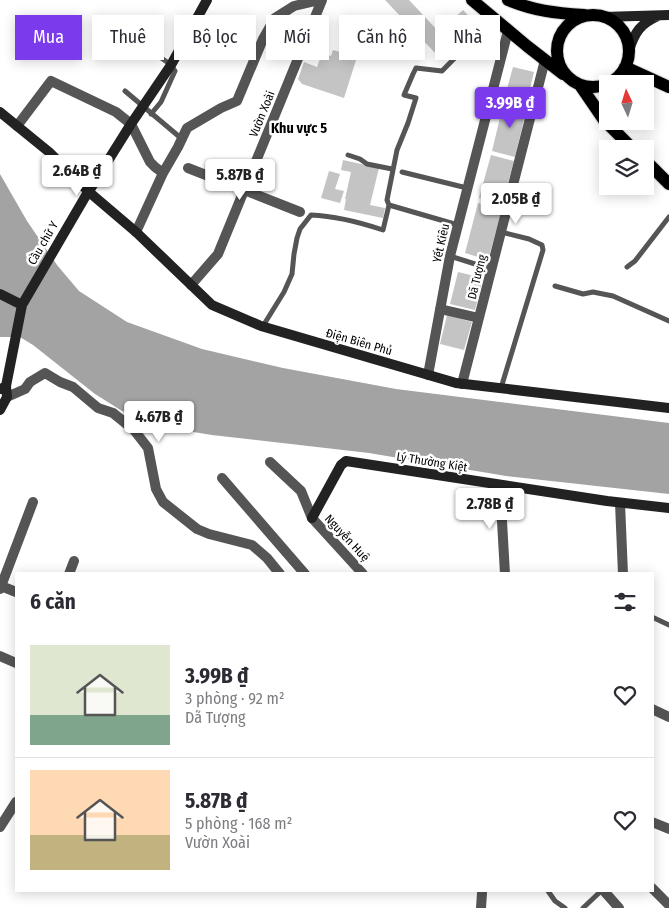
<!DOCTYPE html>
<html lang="vi">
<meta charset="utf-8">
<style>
body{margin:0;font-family:"Fira Sans Condensed",sans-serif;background:#f7f7f7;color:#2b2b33;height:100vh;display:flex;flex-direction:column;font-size:19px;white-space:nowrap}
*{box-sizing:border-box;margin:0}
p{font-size:16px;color:#7c7c81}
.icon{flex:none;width:28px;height:28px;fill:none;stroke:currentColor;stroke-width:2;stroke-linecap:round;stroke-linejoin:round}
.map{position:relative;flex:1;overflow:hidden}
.details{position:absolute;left:15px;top:572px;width:639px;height:320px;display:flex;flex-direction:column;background:#fff;border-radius:0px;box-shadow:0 2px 12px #0003}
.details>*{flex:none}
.hud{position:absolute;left:15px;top:15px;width:640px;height:45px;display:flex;gap:10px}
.needle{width:32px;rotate:356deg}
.tools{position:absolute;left:599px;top:75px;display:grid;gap:10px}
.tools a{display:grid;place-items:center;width:55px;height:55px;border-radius:0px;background:#fff;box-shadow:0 2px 12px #0003;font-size:25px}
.price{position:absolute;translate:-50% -42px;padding:0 11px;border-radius:5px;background:#fff;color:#222;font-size:16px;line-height:32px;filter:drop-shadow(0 1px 2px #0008)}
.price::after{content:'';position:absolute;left:50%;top:30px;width:15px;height:11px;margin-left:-8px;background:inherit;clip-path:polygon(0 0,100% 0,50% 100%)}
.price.active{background:#7c3aed;color:#fff}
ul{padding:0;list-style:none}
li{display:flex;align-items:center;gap:15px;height:125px;padding:0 15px}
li+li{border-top:1px solid #e1e1e2}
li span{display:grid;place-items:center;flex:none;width:140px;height:100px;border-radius:0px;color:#555}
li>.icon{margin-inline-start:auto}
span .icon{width:60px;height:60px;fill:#fffc;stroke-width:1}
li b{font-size:21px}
h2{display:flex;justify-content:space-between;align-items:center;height:60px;padding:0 15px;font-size:21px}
.pill{padding:0 18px;border-radius:0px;background:#fff;box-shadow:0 2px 12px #0003;font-size:18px;line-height:45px}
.pill.active{background:#7c3aed;color:#fff}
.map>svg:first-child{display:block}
</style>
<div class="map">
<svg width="669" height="908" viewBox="0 0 669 908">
<rect width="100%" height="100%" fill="#fff"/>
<path fill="#a3a3a3" d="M0 174 27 221 57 265 79 291 127 322 202 349 283 368 396 389 669 423V494L506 476 369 453 212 435 175 429 122 411 95 394 33 345 20 337H0Z"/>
<path fill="#c4c4c4" d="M385 0H409L439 32 463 10 473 20 436 54Z
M333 50 357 57 344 98 302 84 298 79 304 62 317 67 322 53 331 56Z
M513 67 534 72 527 101 505 96Z
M504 101 527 107 515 157 492 151Z
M491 155 514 161 502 204 479 198Z
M343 160 379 168 370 205 385 208 383 218 344 210 346 199H345L351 172 341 170Z
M329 171 340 174 335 189 344 191 340 203 321 198Z
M478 203 502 209 488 260 465 253Z
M458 272 483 278 475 310 450 304Z
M447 315 472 322 464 350 440 344Z"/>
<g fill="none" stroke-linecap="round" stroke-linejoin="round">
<g stroke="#dbdbdb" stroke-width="14">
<path id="primary" d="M472 0 527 46 563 74
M508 0C535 11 555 13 584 15
M557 51a36 36 0 1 1 72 0a36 36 0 1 1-72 0Z
M625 67 669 87
M580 85 604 120 633 149
M645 160 669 184"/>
</g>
<path stroke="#555" stroke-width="5" d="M121 41C137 47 167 56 175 71L161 102 151 114
M125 91 182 139
M348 155 360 159 367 164 392 169
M402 172 467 188
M389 205 458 225
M501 232 529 239 542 245 543 250 501 388
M450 256 491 269
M627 267 635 261 669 217
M555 286 583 294 593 292 613 296 669 321
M263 326 284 292 292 274 294 254 297 238 300 229 311 215C336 216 359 222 383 230L389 205 387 200 397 150 408 123 416 98 404 95 413 74 416 68 442 71 493 19
M652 617 669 625
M548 891 555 901 565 908
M583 908 601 891"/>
<path stroke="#555" stroke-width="10" d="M17 126 51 81 116 112 131 124 150 162 155 167 163 173
M188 168 300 212
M136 232 163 173 178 147 187 128 221 108 237 101 263 39 275 18 294 6 320 0
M191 285 218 254 322 0
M440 309 479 318
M428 375 450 256 508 31
M462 384 545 60
M7 397 25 389 30 382 45 373 60 382 73 387 98 408 113 413 134 430 148 448 156 489 163 502 197 529 209 534 252 545 267 558 280 574
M270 462 301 491 312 518 363 574
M222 478 305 574
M500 486 505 574
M620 503 623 574
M69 574 74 561
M1 586 16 592
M0 589 33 502
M0 656 16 663
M652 709 669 717
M652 822 669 829
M0 827 16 802
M652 888 669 905
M604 891 619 908
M481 908 482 893"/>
<path stroke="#222" stroke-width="10" d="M603 17 669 15
M629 50C635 32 640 24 658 16
M0 112 49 152 88 191
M89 191 131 124 171 65 207 0
M89 192 136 232 212 305 261 326 456 383 669 408
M0 294 22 305
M6 386 22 305 88 192
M0 410 7 397 6 386 1 389
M312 518 341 465 346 461 607 501 669 508"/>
<use href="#primary" stroke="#000" stroke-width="12"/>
</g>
<g text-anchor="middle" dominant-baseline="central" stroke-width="5" stroke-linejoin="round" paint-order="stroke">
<g font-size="12" fill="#000" stroke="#fff">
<text transform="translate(262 114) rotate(-68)">Vườn Xoài</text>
<text transform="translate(43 243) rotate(-60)">Cầu chữ Y</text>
<text transform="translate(441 243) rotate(-77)">Yết Kiêu</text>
<text transform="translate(477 277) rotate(-76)">Dã Tượng</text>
<text transform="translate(359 342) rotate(16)">Điện Biên Phủ</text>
<text transform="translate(432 462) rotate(9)">Lý Thường Kiệt</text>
<text transform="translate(347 538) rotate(47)">Nguyễn Huệ</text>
</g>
<g font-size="14" font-weight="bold" fill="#000" stroke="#fff">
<text x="299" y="128">Khu vực 5</text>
</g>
</g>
</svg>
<div class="tools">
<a><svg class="needle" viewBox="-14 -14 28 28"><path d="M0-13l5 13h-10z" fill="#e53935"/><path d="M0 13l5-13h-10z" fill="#7c7c81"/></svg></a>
<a><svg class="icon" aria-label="layers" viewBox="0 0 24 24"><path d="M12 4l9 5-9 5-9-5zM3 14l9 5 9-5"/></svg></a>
</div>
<b class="price active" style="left:510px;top:129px">3.99B ₫</b>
<b class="price" style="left:77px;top:197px">2.64B ₫</b>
<b class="price" style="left:240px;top:201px">5.87B ₫</b>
<b class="price" style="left:516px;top:225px">2.05B ₫</b>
<b class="price" style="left:159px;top:443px">4.67B ₫</b>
<b class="price" style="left:490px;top:530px">2.78B ₫</b>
<div class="hud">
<a class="pill active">Mua</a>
<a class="pill">Thuê</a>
<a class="pill">Bộ lọc</a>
<a class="pill">Mới</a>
<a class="pill">Căn hộ</a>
<a class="pill">Nhà</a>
</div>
<section class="details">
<h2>6 căn<svg class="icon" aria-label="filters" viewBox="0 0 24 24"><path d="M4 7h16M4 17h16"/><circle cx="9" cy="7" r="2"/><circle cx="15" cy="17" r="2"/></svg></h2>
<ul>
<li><span style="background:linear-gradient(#dfe7d0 70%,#7fa58c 0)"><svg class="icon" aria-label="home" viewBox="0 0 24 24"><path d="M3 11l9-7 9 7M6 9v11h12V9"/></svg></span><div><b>3.99B ₫</b><p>3 phòng · 92 m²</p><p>Dã Tượng</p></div><svg class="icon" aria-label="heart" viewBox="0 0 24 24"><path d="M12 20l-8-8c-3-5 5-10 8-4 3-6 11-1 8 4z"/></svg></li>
<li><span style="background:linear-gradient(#ffd9b3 65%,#c2b280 0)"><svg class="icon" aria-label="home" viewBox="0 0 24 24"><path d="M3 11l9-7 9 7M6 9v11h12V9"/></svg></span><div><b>5.87B ₫</b><p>5 phòng · 168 m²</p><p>Vườn Xoài</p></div><svg class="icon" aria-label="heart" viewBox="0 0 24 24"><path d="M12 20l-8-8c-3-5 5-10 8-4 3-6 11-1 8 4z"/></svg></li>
</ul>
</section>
</div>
